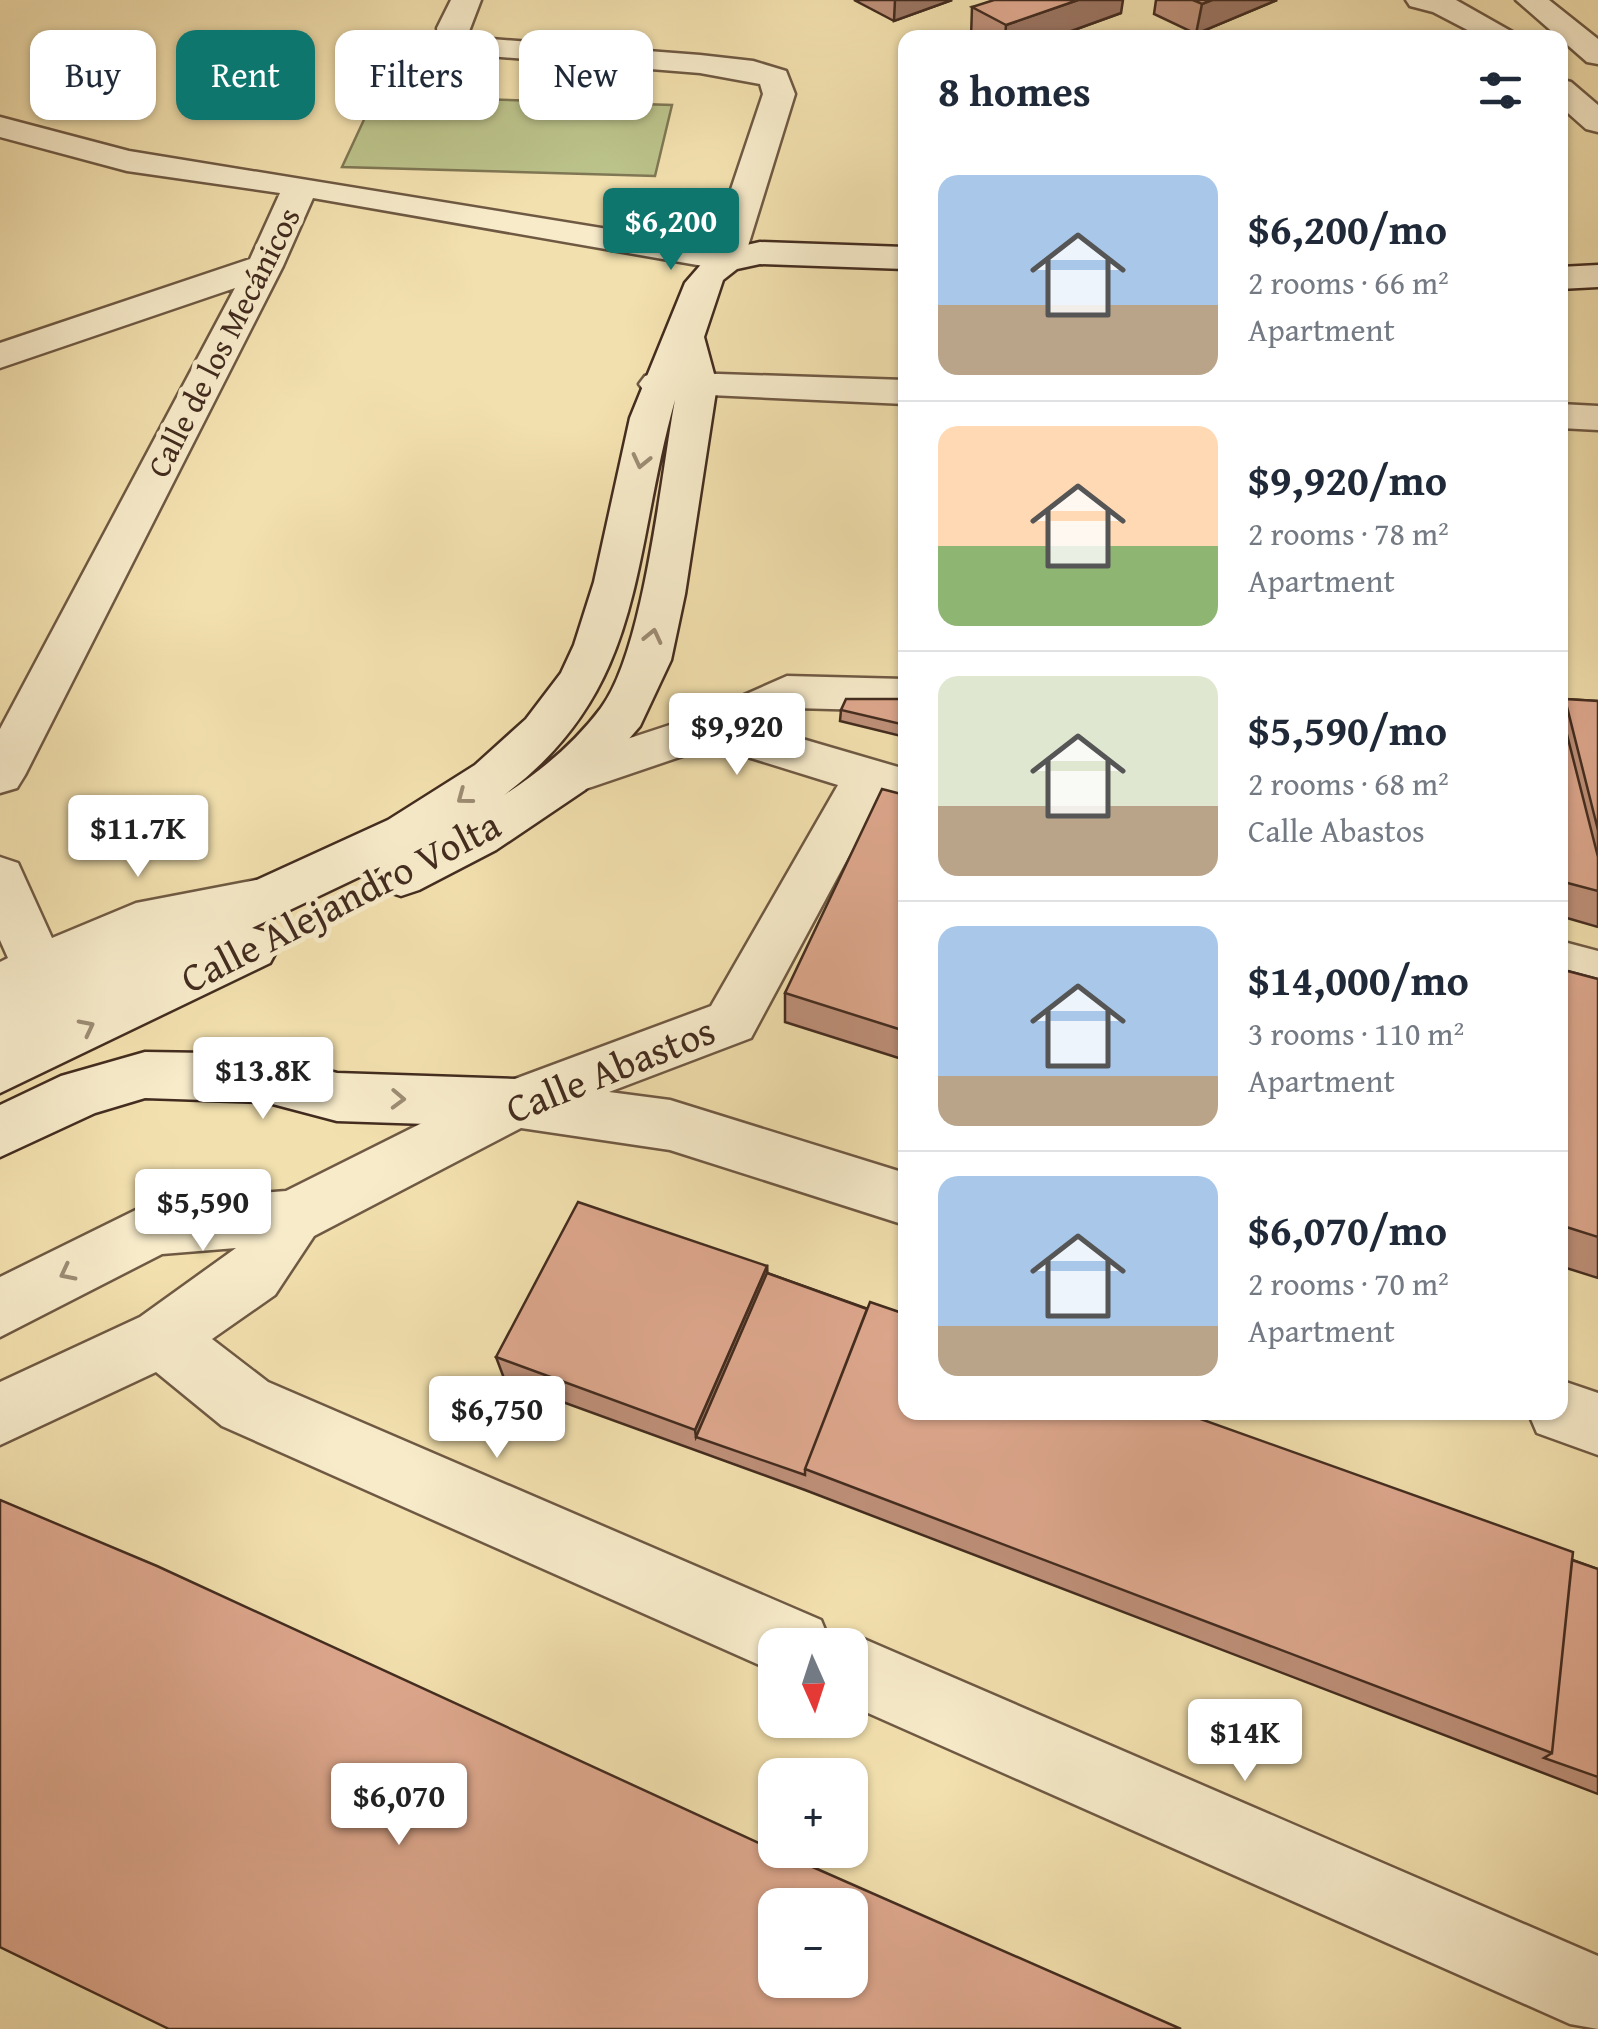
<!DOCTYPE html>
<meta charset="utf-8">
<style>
body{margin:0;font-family:"Gentium Book Plus",serif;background:#f6f6f7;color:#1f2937;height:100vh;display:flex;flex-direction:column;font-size:38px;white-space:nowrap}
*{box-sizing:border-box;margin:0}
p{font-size:32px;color:#747a83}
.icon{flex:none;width:55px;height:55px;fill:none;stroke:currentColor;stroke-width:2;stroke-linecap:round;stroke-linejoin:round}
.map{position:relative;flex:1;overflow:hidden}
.details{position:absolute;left:898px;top:30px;width:670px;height:1390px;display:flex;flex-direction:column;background:#fff;border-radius:20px;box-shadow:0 2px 8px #0004}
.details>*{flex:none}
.guide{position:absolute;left:30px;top:30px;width:718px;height:90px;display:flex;gap:20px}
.needle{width:65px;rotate:177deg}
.tools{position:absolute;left:758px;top:1628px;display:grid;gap:20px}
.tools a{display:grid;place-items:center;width:110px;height:110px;border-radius:20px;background:#fff;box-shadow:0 2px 8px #0004;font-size:50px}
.price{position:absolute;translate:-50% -85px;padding:0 22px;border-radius:10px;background:#fff;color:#222;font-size:32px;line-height:65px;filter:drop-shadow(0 2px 5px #0008)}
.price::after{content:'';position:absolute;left:50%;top:60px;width:30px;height:22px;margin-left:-15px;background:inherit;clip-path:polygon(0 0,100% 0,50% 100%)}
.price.active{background:#0f766e;color:#fff}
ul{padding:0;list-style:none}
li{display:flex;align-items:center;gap:30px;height:250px;padding:0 40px}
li+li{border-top:2px solid #e0e1e3}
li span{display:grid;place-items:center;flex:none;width:280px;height:200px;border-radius:20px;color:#555}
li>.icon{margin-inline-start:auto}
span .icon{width:120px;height:120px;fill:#fffc;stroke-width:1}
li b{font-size:42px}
h2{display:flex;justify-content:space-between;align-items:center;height:120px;padding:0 40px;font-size:42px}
.chip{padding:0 35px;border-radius:20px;background:#fff;box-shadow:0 2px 8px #0004;font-size:35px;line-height:90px}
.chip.active{background:#0f766e;color:#fff}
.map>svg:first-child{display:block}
</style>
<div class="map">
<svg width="1598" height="2029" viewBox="0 0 1598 2029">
<rect width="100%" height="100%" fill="#f2e0ae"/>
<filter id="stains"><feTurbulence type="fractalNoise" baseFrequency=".002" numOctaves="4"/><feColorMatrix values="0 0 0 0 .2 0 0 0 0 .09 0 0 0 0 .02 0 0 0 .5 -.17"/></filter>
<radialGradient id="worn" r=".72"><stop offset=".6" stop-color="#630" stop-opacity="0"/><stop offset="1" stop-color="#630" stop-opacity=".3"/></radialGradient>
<path fill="#bbc28a" stroke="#7f7754" stroke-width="2.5" d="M375 96 672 105 655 176 342 167Z"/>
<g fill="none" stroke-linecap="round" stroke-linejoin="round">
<g stroke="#6f5943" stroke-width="5">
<path id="minor" d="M451 0H481L468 34 479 38 700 55 753 61 786 71 795 94 744 259 739 267 726 270 313 198 283 266 25 775 17 788 0 793V729L235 288 0 368V343L250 259 280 193 127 171 0 137V117L129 151 712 246 763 94 760 84 700 73 463 54 438 39 437 28Z
M787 676 905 679V711L794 708 758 726 905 769V805L880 798 751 1038 609 1092 670 1100 905 1173V1225L670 1150 521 1128 314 1236 275 1295 212 1339 268 1382 821 1620 830 1642 850 1633 1598 1956V2029L1570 2024 850 1705V1645H775V1672L222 1426 156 1372 0 1445V1382L140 1317 236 1248 162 1254 0 1337V1277L154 1201 286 1191 496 1086 711 1006 838 785 712 746 568 795 551 790 543 777 551 764 694 717Z
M0 857 18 863 52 938 136 903 256 880 274 886 282 900 274 914 146 941 0 1008V962L8 958 0 940Z
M1560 941 1598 951V993L1560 983Z
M1560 1380 1598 1393V1455L1537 1433 1528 1412H1560Z"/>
</g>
<g stroke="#6f5943" stroke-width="5">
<path id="tertiary" d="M1406 0H1456L1523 38H1483L1433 12 1410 6Z
M1516 0H1549L1598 39V64L1587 62Z
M1560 79 1571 82 1598 105V132L1586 129 1560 106Z
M659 372 905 380V404L645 392 639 384 645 376Z
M1560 404 1598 406V430L1560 428Z"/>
</g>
<g stroke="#432c1f" stroke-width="5">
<path id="secondary" d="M760 242 905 247V269L760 264 737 269 723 280 704 337 717 385 685 594 671 660 640 726 585 790 496 850 419 890 401 896 383 890 375 876 380 867 252 928 270 933 278 948 270 963 0 1093V997L388 820 475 765 526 719 561 673 574 645 594 582 630 418 685 283 711 253ZM675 400C661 476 644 651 601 708 574 744 541 771 504 795 648 688 631 554 675 400Z
M1598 265V287L1560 289V267Z
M145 1052 265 1054 337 1073 516 1079 536 1086 545 1103 536 1120 516 1127 337 1121 265 1102 145 1098 95 1113 0 1157V1105L61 1076Z"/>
</g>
<use href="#minor" fill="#f7ebca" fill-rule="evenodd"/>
<use href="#tertiary" fill="#f7ebca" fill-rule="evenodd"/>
<use href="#secondary" fill="#f7ebca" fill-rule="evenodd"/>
</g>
<path fill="#be9079" stroke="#432c1f" stroke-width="2.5" d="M854 0H952L894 21Z
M1156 0H1277L1196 34 1154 14Z
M972 7 1121 13 1052 38H971Z
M905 699V737L840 721 841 710Z
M1565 699 1598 701V927L1560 916V707Z
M905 795V1060L785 1022V993Z
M1560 969 1598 979V1278L1560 1266Z
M767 1266V1273L1598 1569V1794L805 1490 505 1381 496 1357Z"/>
<path fill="#9b7563" stroke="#432c1f" stroke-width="2.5" d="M895 0H952L894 21Z
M1078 0H1123L1121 13 1052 38H1005L1006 25Z
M1212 0H1277L1196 34 1202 4Z
M767 1266 768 1291 696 1437 695 1430Z"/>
<path fill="#dda78d" stroke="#432c1f" stroke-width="2.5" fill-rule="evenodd" d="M994 0H1078L1006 25 972 7Z
M1193 0H1212L1202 4Z
M846 699H905V725L841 710Z
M1565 699 1598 701V830Z
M1560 707 1598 857V891L1560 881Z
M882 789 905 795V1031L785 993Z
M1560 969 1598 979V1237L1560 1225Z
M578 1202 767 1266 695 1430 496 1357Z
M767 1273 867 1309 805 1469V1475L696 1437Z
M870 1302 905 1314V1412H1181L1573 1552 1552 1753 805 1469Z
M0 1500 157 1566 774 1850 1181 2029H169L0 1947ZM775 1905H850V1980H775Z
M1572 1560 1598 1569V1777L1544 1758 1552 1753Z"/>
<defs><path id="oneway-chevron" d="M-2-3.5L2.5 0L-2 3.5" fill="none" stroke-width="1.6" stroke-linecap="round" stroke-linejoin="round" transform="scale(2.5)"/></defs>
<g stroke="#9d8c74">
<use href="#oneway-chevron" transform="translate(641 461) rotate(103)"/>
<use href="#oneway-chevron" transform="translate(653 636) rotate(-77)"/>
<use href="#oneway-chevron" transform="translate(464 797) rotate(143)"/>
<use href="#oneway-chevron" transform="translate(87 1027) rotate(-27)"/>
<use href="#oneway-chevron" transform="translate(398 1099) rotate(2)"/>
<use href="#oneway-chevron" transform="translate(67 1273) rotate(153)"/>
</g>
<g text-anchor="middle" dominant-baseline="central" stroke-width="10" stroke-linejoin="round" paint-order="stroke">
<g font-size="32" fill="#432c1f" stroke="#f7ebca">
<text transform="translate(223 342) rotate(-63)">Calle de los Mecánicos</text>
</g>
<g font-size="40" fill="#432c1f" stroke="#f7ebca">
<text transform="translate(340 901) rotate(-27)">Calle Alejandro Volta</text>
<text transform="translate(610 1069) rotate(-22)">Calle Abastos</text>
</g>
</g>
<rect width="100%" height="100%" filter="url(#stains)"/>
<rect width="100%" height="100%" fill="url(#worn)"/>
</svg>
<div class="tools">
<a><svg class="needle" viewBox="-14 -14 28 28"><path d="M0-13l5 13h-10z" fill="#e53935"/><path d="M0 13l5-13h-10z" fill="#747a83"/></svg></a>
<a>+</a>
<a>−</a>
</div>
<b class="price active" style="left:671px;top:273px">$6,200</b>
<b class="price" style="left:737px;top:778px">$9,920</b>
<b class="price" style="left:138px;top:880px">$11.7K</b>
<b class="price" style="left:263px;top:1122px">$13.8K</b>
<b class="price" style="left:203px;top:1254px">$5,590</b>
<b class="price" style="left:497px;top:1461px">$6,750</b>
<b class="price" style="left:1245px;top:1784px">$14K</b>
<b class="price" style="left:399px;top:1848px">$6,070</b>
<div class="guide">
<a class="chip">Buy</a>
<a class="chip active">Rent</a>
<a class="chip">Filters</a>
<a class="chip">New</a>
</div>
<section class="details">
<h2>8 homes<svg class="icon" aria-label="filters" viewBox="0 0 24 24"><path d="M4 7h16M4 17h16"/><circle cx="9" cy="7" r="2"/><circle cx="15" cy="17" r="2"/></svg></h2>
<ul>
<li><span style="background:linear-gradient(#a9c7e8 65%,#b9a48a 0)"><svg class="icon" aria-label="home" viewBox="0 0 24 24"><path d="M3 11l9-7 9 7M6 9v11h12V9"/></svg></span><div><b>$6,200/mo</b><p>2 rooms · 66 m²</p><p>Apartment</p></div></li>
<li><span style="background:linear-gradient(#ffd9b3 60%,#8fb573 0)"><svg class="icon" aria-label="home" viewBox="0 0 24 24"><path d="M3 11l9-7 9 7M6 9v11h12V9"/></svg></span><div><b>$9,920/mo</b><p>2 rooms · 78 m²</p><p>Apartment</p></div></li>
<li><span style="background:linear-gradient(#dfe7d0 65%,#b9a48a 0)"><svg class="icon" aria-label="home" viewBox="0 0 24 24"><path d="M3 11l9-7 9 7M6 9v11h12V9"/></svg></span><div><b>$5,590/mo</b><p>2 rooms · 68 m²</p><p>Calle Abastos</p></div></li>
<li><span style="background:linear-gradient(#a9c7e8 75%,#b9a48a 0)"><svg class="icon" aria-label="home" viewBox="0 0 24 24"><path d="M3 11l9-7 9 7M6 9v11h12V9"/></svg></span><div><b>$14,000/mo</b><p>3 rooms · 110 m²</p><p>Apartment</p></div></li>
<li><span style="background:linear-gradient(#a9c7e8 75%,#b9a48a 0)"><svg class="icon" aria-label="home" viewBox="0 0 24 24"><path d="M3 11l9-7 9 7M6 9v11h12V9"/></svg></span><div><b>$6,070/mo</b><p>2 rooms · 70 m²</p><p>Apartment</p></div></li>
</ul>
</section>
</div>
